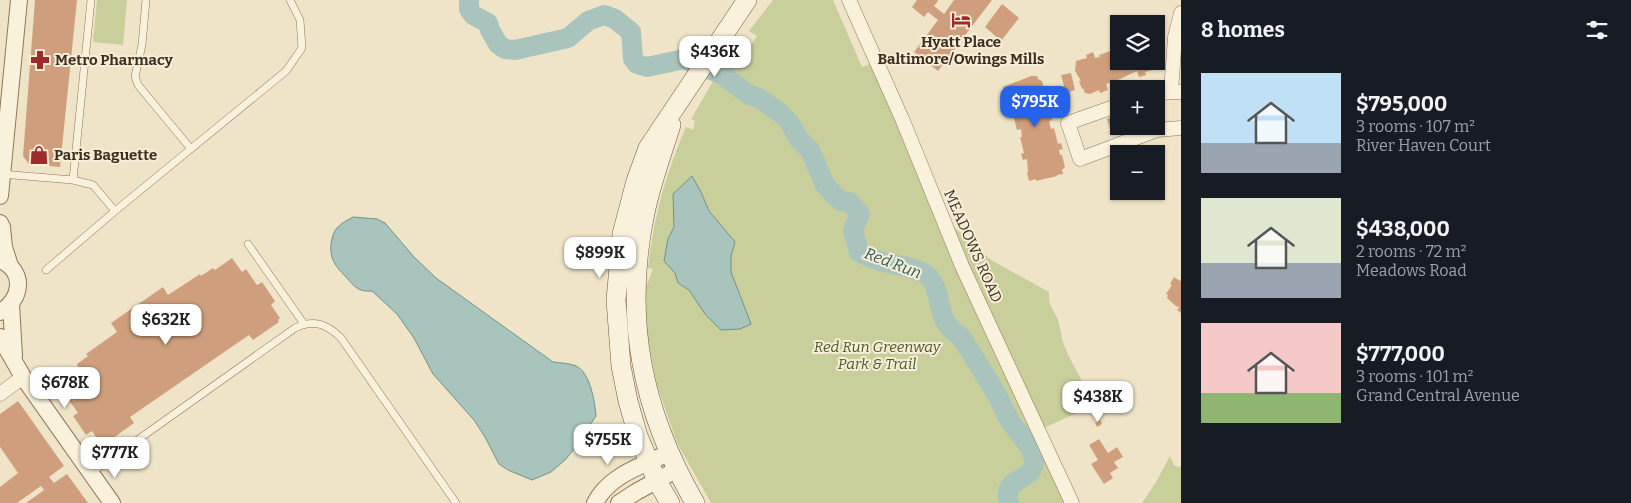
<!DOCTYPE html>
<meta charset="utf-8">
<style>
body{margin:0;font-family:Bitter,serif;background:#242831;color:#f1f3f6;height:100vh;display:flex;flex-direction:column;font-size:19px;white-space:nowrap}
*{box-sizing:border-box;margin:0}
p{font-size:16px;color:#9ea1a6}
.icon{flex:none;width:28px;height:28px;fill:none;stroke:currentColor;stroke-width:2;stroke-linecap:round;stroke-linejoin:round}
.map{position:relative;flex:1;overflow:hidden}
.sheet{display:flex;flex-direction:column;background:#171b24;width:450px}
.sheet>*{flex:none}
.buttons{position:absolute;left:1110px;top:15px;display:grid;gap:10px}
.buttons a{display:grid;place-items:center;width:55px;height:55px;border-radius:0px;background:#171b24;box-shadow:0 1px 4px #0004;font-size:25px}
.price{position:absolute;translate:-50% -42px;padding:0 11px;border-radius:10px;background:#fff;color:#222;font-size:16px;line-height:32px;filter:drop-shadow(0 1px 2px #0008)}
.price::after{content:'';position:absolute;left:50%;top:30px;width:15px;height:11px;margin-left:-8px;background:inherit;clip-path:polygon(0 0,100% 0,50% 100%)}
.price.active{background:#2563eb;color:#fff}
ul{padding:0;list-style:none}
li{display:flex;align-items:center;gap:15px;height:125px;padding:0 20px}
li span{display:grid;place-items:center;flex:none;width:140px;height:100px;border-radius:0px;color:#555}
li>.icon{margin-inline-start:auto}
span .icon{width:60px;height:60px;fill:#fffc;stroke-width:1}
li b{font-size:21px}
h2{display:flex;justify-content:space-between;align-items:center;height:60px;padding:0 20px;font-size:21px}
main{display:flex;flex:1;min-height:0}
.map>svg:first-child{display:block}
</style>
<main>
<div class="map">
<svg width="1181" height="503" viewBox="0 0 1181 503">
<rect width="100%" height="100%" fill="#f0e4c8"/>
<path fill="#c9cf9b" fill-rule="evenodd" d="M97 0H127L123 45 93 42Z
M773 0H833L862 67 873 63 948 222 991 260 1049 292C1048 306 1053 308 1058 320 1061 329 1061 338 1065 347 1074 372 1087 378 1087 408L1042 429 1076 503H711L677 443 657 385 647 336 644 292 653 269 648 268C654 216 665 176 686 127L693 130 695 121 691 119 712 83 741 41 750 46 757 36 749 31ZM675 273 726 330 705 314 689 290 678 283Z
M1170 456 1174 465 1178 467 1181 466V503H1142L1156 482Z"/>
<path fill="#a9c4bc" stroke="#6f938a" d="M692 176 701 192 709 211 735 242 731 256V272L751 324 740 329 721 330 705 314 689 290 678 283 675 273 664 261 668 239 674 227 673 194Z
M353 217 377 219 385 223 414 257 436 278 553 362C560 363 569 363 576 366 590 372 595 402 596 416L575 448 565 460 551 472 532 480 508 470 499 464 485 437 474 420 433 374 414 338 397 314 372 291C358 292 355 287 346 277 334 265 328 256 332 239 333 235 334 231 337 228 341 223 348 220 353 217Z"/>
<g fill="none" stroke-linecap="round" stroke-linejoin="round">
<path stroke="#a9c4bc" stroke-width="20" d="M469 0V9L473 15 488 23 490 30 498 44 505 49 515 50 568 38 588 21 604 15 615 19 631 32 633 59 637 64 647 67 684 59 723 75 749 95 759 98 780 113 789 122 801 142 810 150 825 185 836 197 841 201 849 202 860 214 853 230 859 252C865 255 871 258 877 260 890 265 920 267 929 277 946 298 932 318 961 337 974 357 986 376 998 397 1002 405 1005 413 1010 421 1017 433 1034 446 1034 461 1034 482 1001 476 1009 503"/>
</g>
<path fill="#cf9f7d" d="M35 0H77L60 167 29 164 23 156Z
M917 0H937L938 1 934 6 944 14 954 0H992L938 71 914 52 938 20 928 12 924 17 912 7Z
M1002 4 1019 18 1001 41 985 27Z
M1119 48V61H1156L1157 64 1156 69 1145 72 1146 75 1139 77 1137 71 1120 79 1106 84 1108 90 1100 93 1099 90 1090 94 1085 93 1083 88 1082 89 1079 81H1081L1075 71 1076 61 1087 58 1086 55 1093 52 1095 58 1100 57 1099 55Z
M1071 73 1075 90 1066 93 1061 75Z
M1031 76H1037L1038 79 1042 81 1045 93 1043 94 1044 97 1049 96 1051 104 1048 105 1052 120 1049 121 1051 129 1054 128 1058 144 1061 143 1063 149 1059 150 1060 155H1062L1065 167 1062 170 1063 174 1057 175V176L1036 181V179L1029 181 1027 173 1028 172 1027 159 1023 160 1021 154 1024 153 1020 137H1022L1021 129 1017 130 1013 114 1010 115 1008 108 1013 107 1007 95 1006 96 1003 87Z
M1119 114V124L1110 128 1107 119Z
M232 258 242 272 246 269 257 285 262 282 275 301 271 305 280 318 278 320 279 322 253 340 249 335 130 417 134 423 102 446 92 431 86 435 73 416 78 413 66 396 70 393 61 379 78 367 77 364 88 356 86 354 117 332 111 323 163 287 168 295 200 274 201 276 213 268 215 270Z
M1174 277 1180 281 1181 279V313L1177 310 1179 307 1178 306 1177 307 1167 298 1168 295 1166 294 1172 285 1170 284Z
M18 401 64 466 49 477 54 483 67 474 88 503H26L44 490 41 486 17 503H0V487L18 473 0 447V414Z
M1100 405 1106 412 1100 417 1096 412V408Z
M1100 420 1102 424 1097 427 1095 423Z
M1099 439 1108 453 1117 447 1123 457 1114 462 1118 468 1110 473 1113 478 1104 484 1091 464 1098 460 1089 445Z"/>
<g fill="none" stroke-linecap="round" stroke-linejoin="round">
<g stroke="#8d765c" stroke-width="8">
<path id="service" d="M91 0 73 180 93 185 115 211 286 71 302 48 300 20 290 0
M146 0 142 45 135 76 138 85 191 149
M1 174 73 180
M248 244 304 324
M46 270 115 211
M91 473 295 328C314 319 327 324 341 338L456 503"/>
</g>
<g stroke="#8d765c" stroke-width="15">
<path id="minor" d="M849 0 903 121 962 266 1072 503
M1171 91 1175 37 1181 13
M1156 93 1180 92
M1119 105 1068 123 1080 159 1157 130 1181 128
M0 394 23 377"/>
</g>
<g stroke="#8d765c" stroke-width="18">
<path id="tertiary" d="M0 196 19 0
M0 223 2 227 4 247 10 266
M0 260C26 271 22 300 0 312
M11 304 14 356
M0 337 23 377 112 503
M595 503C609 475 643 465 669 453
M619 503 636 492 676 470"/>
</g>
<g stroke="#6f573f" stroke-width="20">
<path id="secondary" d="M671 125C662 154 651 183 645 213 623 318 642 411 695 503
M670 503 657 481 638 436 628 401 621 366 616 300 622 234 636 181 648 148 747 0"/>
</g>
<use href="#service" stroke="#faf1dc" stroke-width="7"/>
<use href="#minor" stroke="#faf1dc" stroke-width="14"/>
<use href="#tertiary" stroke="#faf1dc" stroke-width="16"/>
<use href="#secondary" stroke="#faf1dc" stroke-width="19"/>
</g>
<defs>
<g id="hotel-bare" transform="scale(1.5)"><path d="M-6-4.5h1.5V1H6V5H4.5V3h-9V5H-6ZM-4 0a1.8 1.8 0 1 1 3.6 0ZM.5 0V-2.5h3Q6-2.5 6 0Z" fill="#9e2a2b" stroke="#f7eed8" stroke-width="2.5" paint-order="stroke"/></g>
<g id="pharmacy-bare" transform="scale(1.5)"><path d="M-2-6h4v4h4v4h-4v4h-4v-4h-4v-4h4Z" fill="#9e2a2b" stroke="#f7eed8" stroke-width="2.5" paint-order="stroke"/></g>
<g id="shop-bare" transform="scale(1.5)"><path d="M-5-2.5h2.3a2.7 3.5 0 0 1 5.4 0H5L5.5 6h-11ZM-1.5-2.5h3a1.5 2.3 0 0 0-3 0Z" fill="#9e2a2b" stroke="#f7eed8" stroke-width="2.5" paint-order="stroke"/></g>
</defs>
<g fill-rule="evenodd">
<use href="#hotel-bare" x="961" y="20"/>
<use href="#pharmacy-bare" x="40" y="60"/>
<use href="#shop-bare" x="39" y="155"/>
</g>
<g text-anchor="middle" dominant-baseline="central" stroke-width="4" stroke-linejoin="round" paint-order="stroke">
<g font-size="15" font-weight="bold" fill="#3d2e20" stroke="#f7eed8" text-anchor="start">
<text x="961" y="42" text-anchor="middle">Hyatt Place<tspan x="961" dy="17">Baltimore/Owings Mills</tspan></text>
<text x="55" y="60">Metro Pharmacy</text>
<text x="54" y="155">Paris Baguette</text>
</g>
<g font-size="15" fill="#3d2e20" stroke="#f7eed8">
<text transform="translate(973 246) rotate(66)">MEADOWS ROAD</text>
</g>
<g font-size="15" font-style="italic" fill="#4d5a26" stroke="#f7eed8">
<text x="877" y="347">Red Run Greenway<tspan x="877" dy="17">Park &amp; Trail</tspan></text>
</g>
<g font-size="16" font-style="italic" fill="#2f5d5a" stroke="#f7eed8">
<text transform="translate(893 263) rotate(21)">Red Run</text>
</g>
</g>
</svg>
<div class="buttons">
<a><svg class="icon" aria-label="layers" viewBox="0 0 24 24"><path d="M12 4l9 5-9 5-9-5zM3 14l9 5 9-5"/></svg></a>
<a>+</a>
<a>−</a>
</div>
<b class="price" style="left:715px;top:78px">$436K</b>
<b class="price active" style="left:1035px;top:128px">$795K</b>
<b class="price" style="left:600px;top:279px">$899K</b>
<b class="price" style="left:166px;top:346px">$632K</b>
<b class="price" style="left:65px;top:409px">$678K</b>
<b class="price" style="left:1098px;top:423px">$438K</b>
<b class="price" style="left:608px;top:466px">$755K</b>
<b class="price" style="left:115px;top:479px">$777K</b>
</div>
<section class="sheet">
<h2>8 homes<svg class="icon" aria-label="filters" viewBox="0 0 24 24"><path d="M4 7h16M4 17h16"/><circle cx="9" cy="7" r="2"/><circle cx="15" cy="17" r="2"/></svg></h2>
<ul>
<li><span style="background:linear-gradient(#bfe0f5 70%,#9aa5b1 0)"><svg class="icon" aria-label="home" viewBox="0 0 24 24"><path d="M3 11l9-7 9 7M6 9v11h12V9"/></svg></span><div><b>$795,000</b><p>3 rooms · 107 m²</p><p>River Haven Court</p></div></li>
<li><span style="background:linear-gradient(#dfe7d0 65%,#9aa5b1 0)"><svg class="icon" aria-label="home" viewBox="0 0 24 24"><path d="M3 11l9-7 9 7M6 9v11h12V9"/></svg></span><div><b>$438,000</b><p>2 rooms · 72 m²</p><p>Meadows Road</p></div></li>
<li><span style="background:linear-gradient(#f6c9c9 70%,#8fb573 0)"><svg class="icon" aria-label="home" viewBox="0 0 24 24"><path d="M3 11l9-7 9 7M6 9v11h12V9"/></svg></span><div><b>$777,000</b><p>3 rooms · 101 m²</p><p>Grand Central Avenue</p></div></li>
</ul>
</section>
</main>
